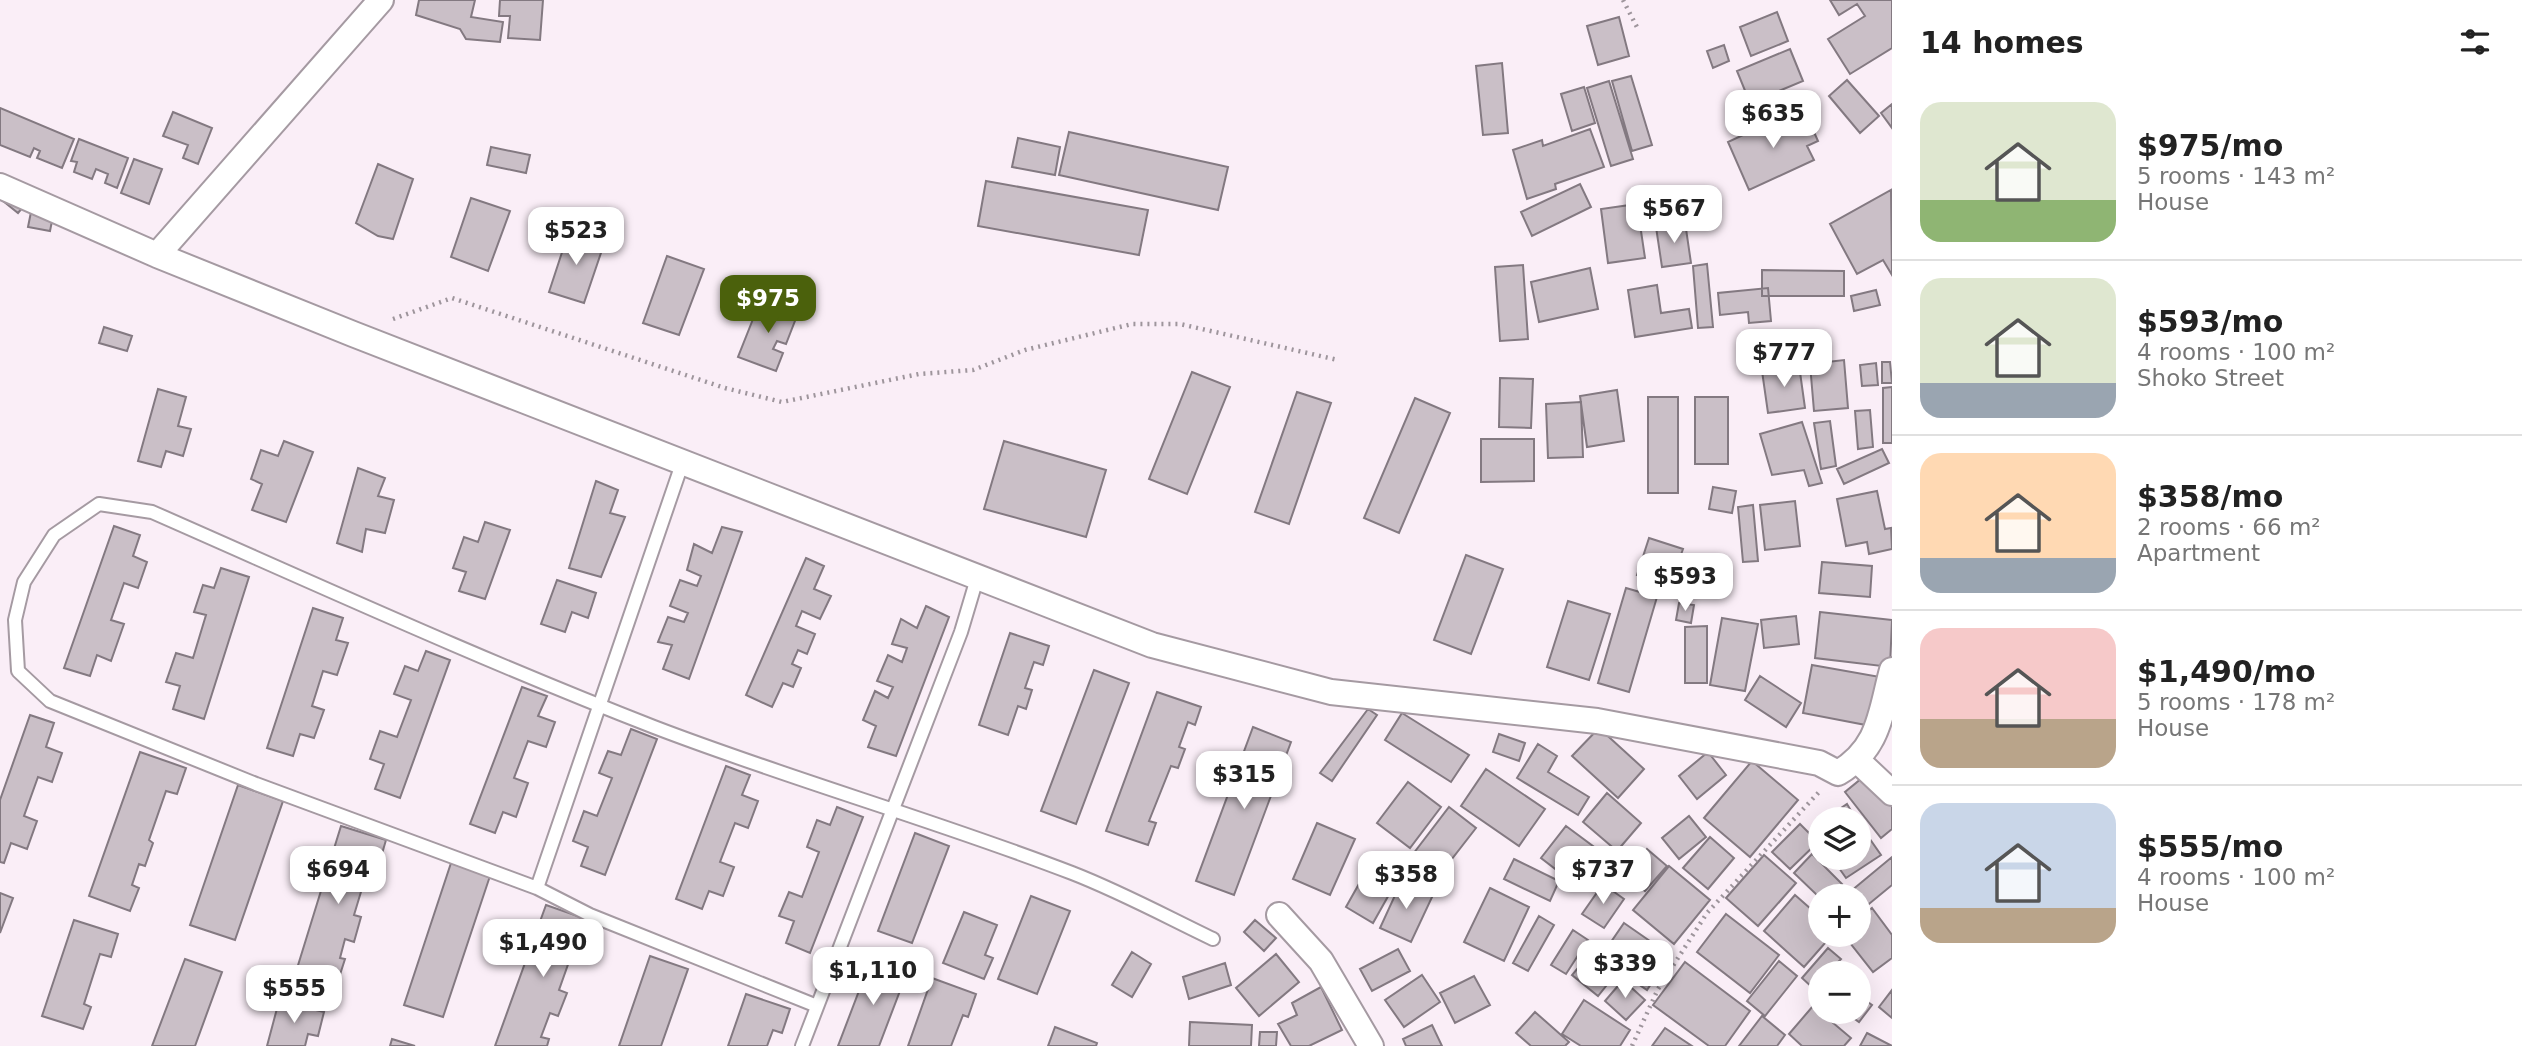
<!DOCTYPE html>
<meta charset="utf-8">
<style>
body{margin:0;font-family:"DejaVu Sans",sans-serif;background:#f2f2f2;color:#222;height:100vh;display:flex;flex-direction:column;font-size:26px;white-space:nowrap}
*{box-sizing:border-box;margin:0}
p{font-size:23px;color:#767676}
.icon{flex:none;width:38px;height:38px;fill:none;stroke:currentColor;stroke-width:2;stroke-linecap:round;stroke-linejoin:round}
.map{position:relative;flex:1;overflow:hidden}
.panel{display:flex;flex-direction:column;background:#fff;width:630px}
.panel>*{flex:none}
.fabs{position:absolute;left:1808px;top:807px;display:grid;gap:14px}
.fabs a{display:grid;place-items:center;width:63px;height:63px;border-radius:50%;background:#fff;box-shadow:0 7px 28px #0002;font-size:35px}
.price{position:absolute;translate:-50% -60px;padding:0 16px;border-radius:14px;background:#fff;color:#222;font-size:23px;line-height:46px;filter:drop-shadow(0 2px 4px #0008)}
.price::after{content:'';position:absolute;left:50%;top:42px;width:21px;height:16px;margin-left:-10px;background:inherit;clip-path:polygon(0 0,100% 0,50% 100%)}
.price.current{background:#4b610c;color:#fff}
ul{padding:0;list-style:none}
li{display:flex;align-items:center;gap:21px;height:175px;padding:0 28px}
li+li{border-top:2px solid #e0e0e0}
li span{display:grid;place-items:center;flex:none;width:196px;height:140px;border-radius:21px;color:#555}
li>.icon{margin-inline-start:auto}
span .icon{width:84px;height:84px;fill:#fffc;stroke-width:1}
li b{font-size:30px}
h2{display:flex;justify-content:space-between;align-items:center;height:84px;padding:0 28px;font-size:30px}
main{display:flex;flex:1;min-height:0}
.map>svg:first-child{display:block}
</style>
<main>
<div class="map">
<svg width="1892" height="1046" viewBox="0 0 1892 1046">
<rect width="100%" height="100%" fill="#faeef7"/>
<path fill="#cabfc7" stroke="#837981" stroke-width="2" d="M419 0H475L471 17 503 22 500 42 466 39 460 29 416 15Z
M500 0H543L540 40 508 38 510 16H499Z
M1830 0H1892V48L1850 74 1828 39 1865 16 1857 4 1839 15Z
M1777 12 1788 41 1751 56 1740 27Z
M1619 17 1629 56 1598 65 1587 26Z
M1724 45 1729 61 1713 68 1707 51Z
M1790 49 1803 81 1750 103 1737 71Z
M1502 63 1508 133 1483 135 1476 66Z
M1631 76 1652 145 1632 151 1612 81Z
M1847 80 1879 116 1860 133 1829 96Z
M1609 81 1633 159 1611 166 1587 88Z
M1584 87 1595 123 1572 131 1561 94Z
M1892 104V128L1881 113Z
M0 108 74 139 62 168 37 158 40 151 34 148 30 157 0 145Z
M173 112 212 128 198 164 183 158 188 145 163 136Z
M1792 112 1799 128 1810 123 1818 141 1807 146 1814 160 1749 190 1728 142Z
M1590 129 1604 167 1555 184 1556 189 1527 199 1513 150 1542 140 1543 146Z
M1069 132 1228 167 1218 210 1059 175Z
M1018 138 1060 147 1055 175 1012 167Z
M79 139 128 158 117 188 105 183 108 174 96 169 92 179 74 172 77 162 71 161Z
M491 147 530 155 526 173 487 165Z
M134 159 162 169 149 204 121 193Z
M378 164 413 179 393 239 378 236 356 223Z
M986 181 1148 210 1139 255 978 226Z
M1580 184 1591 207 1532 236 1521 212Z
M1891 190 1892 275 1883 260 1857 274 1830 224Z
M471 198 510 211 488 271 451 257Z
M3 201 23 207 18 213Z
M1637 204 1645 258 1608 263 1601 209Z
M31 212 53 216 50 231 28 227Z
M1685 222 1691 263 1662 267 1656 227Z
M569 231 604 244 584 303 549 292Z
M667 256 704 269 679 335 643 323Z
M1707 264 1713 327 1698 328 1693 266Z
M1523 265 1528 339 1500 341 1495 267Z
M1590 268 1598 309 1539 322 1531 282Z
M1762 270 1844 271V296H1762Z
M1657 285 1661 313 1689 309 1692 328 1635 337 1628 290Z
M1768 288 1771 321 1749 323 1748 312 1720 315 1718 293Z
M1876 290 1880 305 1854 311 1851 296Z
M761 299 798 313 786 344 777 341 773 349 783 353 776 371 738 357Z
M104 327 132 336 127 351 99 343Z
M1844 360 1848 408 1814 411 1810 364Z
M1882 362H1890L1892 383H1882Z
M1876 363 1878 385 1862 386 1860 365Z
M1799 365 1805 408 1768 413 1762 371Z
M1192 372 1230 387 1187 494 1149 479Z
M1500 378 1533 379 1531 428 1499 427Z
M1892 387V443H1883V388Z
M158 389 186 397 178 426 191 429 183 456 166 451 161 467 138 461Z
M1617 390 1624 441 1587 447 1580 396Z
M1297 392 1331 403 1289 524 1255 512Z
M1648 397H1678V493H1648Z
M1695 397H1728V464H1695Z
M1415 398 1450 413 1399 533 1364 518Z
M1581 402 1583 457 1548 458 1546 404Z
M1870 410 1873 447 1858 449 1855 411Z
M1830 421 1836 466 1821 469 1814 423Z
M1802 422 1822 483 1809 486 1804 470 1772 475 1760 434Z
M1481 439H1534V481L1481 482Z
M284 441 313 452 286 522 252 510 262 484 251 479 261 450 278 456Z
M1004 441 1106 470 1086 537 984 509Z
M1882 449 1889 463 1844 484 1837 469Z
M358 468 385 478 378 496 394 500 385 533 366 529 362 552 337 543Z
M596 481 618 490 610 513 625 517 601 577 569 568Z
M1713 487 1736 491 1732 513 1709 509Z
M1877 491 1885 529 1891 528 1892 549 1869 554 1867 542 1846 546 1837 499Z
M1795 501 1800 546 1765 550 1760 505Z
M1753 505 1758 561 1743 562 1738 507Z
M485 522 510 530 485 599 459 591 466 572 453 568 464 537 478 542Z
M114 526 140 535 133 556 147 562 138 588 124 583 111 620 124 624 111 661 97 655 90 676 64 668Z
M722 527 742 532 689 679 663 669 672 645 658 642 668 617 684 622 688 613 670 606 680 580 697 586 701 576 687 570 694 544 712 553Z
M1649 538 1683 549 1670 586 1637 575Z
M1466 555 1503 569 1471 654 1434 640Z
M806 558 824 566 814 589 831 596 820 619 802 611 796 626 815 634 807 654 798 650 792 664 801 668 793 687 783 683 772 707 746 695Z
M1822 562 1872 566 1870 597 1819 593Z
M221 568 249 577 204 719 173 709 180 686 166 682 176 653 193 658 206 615 194 612 203 585 214 588Z
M557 580 596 593 588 618 572 612 565 632 541 624Z
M1626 588 1657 597 1629 692 1598 683Z
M1568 601 1610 614 1589 680 1547 667Z
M1679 603 1694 605 1691 623 1676 620Z
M926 606 949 617 896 756 868 747 876 726 863 720 875 691 888 698 893 687 877 681 888 655 902 662 907 648 892 644 901 619 917 628Z
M313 608 343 618 336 640 348 643 337 675 323 671 312 706 324 710 314 738 300 734 293 756 267 748Z
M1820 612 1892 620 1890 667 1815 658Z
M1796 616 1799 644 1764 648 1761 620Z
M1722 618 1758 624 1745 691 1710 685Z
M1707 626V683H1685V627Z
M1010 633 1049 646 1043 665 1034 662 1025 688 1032 690 1026 709 1018 706 1008 735 979 725Z
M426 651 450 660 400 798 375 789 384 764 370 759 380 731 397 737 411 700 394 694 405 666 418 671Z
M1812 665 1880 677 1871 726 1803 713Z
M1094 670 1129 683 1076 824 1041 811Z
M1760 676 1801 703 1786 727 1745 700Z
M522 687 547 696 538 716 555 722 546 747 528 741 514 778 528 783 516 817 503 812 495 833 470 824Z
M1157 692 1201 707 1195 725 1188 722 1179 747 1185 749 1178 768 1171 766 1149 821 1156 823 1148 845 1106 831Z
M1368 709 1377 715 1332 781 1320 773Z
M1402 713 1469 755 1451 782 1385 740Z
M30 715 54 723 46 747 62 753 52 782 38 777 24 816 37 821 27 849 11 843 4 863 0 862V800Z
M1253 727 1291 742 1234 895 1196 881Z
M1599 728 1644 769 1618 798 1572 756Z
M631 729 657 739 605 875 581 866 588 847 573 841 584 811 597 816 612 778 599 773 608 751 621 755Z
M1499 734 1525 743 1519 761 1493 752Z
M1538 744 1557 756 1548 772 1589 797 1578 815 1517 778Z
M140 752 186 768 177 794 166 791 149 840 153 843 145 866 139 864 132 885 139 888 130 911 89 896Z
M1708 752 1726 775 1697 799 1679 776Z
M1752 761 1798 800 1750 857 1704 818Z
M726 766 750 775 742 795 758 801 748 828 735 823 720 862 734 867 723 896 709 891 702 909 676 899Z
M1486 769 1545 809 1519 846 1461 806Z
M1867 774 1892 806V829L1881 838 1845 792Z
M1408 782 1441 807 1410 848 1377 823Z
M238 785 283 801 235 940 190 925Z
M1607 793 1641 823 1617 851 1583 822Z
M1847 804 1856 819H1825Z
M837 807 863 817 810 953 786 943 794 921 779 916 789 892 802 897 819 852 807 847 817 820 830 825Z
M1449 807 1476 828 1437 878 1410 858Z
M1689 816 1706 837 1679 859 1662 838Z
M1820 822V839L1812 827Z
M1858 822 1881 855 1846 878 1832 858H1858Z
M1317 823 1355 839 1330 895 1293 879Z
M1800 824 1818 842 1790 869 1772 852Z
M341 826 386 840 379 864 370 862 354 915 361 917 354 942 345 939 340 958 345 959 336 987 295 975Z
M1566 826 1605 855 1580 888 1541 858Z
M915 833 949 846 912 943 878 931Z
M1710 837 1734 858 1708 889 1683 868Z
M1647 849 1667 866 1645 891 1625 874Z
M1812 854 1842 884 1830 896 1820 898 1794 873Z
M1764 855 1796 883 1758 926 1726 898Z
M1892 857V885L1858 913V896H1845Z
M1373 859 1400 875 1373 923 1346 907Z
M1514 859 1559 881 1550 901 1504 879Z
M451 863 490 876 443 1017 404 1005Z
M1669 866 1710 900 1674 944 1633 910Z
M1402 880 1433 895 1411 942 1380 928Z
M1603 884 1624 899 1604 928 1582 914Z
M1490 888 1529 907 1504 961 1464 942Z
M0 893 13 898 0 933Z
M1795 895 1820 917V934H1833L1804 967 1764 931Z
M1031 896 1070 911 1037 994 998 979Z
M546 905 592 921 584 944 576 942 559 990 567 993 558 1016 550 1013 541 1037 549 1039 547 1046H495Z
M1872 908 1892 935V958L1873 972 1843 934H1858V919Z
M964 912 997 925 985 955 993 958 984 979 943 963Z
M1726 914 1779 955 1750 993 1697 952Z
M1539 916 1554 925 1528 971 1513 963Z
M74 920 118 934 111 957 100 954 84 1004 91 1007 83 1029 42 1016Z
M1255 920 1276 938 1264 951 1244 932Z
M1624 923 1670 955 1647 990 1600 958Z
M1573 930 1588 940 1566 974 1551 965Z
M1828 948 1841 959 1828 973H1820V982L1814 989 1802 978Z
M1398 949 1410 971 1372 991 1360 969Z
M1132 952 1151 964 1132 997 1112 985Z
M1276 954 1299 982 1259 1016 1236 988Z
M650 956 688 969 661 1046H619Z
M1588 956 1614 976 1598 996 1572 975Z
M185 959 222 972 195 1046H152Z
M1779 961 1797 976 1765 1016 1747 1001Z
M870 962 906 975 879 1046H838Z
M1685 962 1750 1011 1725 1046H1709L1653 1005Z
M1225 963 1231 985 1189 999 1183 977Z
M1422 975 1440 1002 1404 1027 1385 1000Z
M1474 976 1490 1005 1455 1023 1440 993Z
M932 978 976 994 968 1017 963 1015 951 1046H908Z
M1623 980 1645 1000 1626 1020 1605 1001Z
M1321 987 1342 1030 1309 1046H1291L1278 1024 1297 1015 1292 1003Z
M1892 990V1018L1879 1007Z
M746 994 790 1009 782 1033 773 1030 767 1046H728Z
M1858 995 1872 1005 1859 1022 1845 1012H1858Z
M1584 1000 1630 1030 1620 1046H1581L1562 1034Z
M279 1001 324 1012 318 1036 308 1034 305 1046H267Z
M1813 1006 1851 1038 1844 1046H1802L1789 1034Z
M1535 1012 1569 1042 1565 1046H1531L1516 1033Z
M1762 1016 1785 1035 1777 1046H1739Z
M1190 1022 1252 1025 1251 1046H1189Z
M1432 1025 1442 1046H1406L1403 1039Z
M1055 1027 1097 1043 1096 1046H1048Z
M1665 1028 1692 1046H1652Z
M1260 1032H1277L1276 1046H1259Z
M1867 1033 1892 1046H1860Z
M392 1039 415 1046H390Z"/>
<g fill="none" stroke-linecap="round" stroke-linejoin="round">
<g stroke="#a59aa2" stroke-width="16">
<path id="service" d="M537 888 683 461
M817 1006 590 915 537 888 256 784 50 701 18 671 15 620 24 582 54 535 99 504 152 512C318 585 484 661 654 727 792 780 935 820 1072 873 1121 892 1167 917 1213 939
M802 1046 961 632 978 575"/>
</g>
<g stroke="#a59aa2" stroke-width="28">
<path id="minor" d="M0 186 157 255 353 334 1152 645 1331 692 1597 721 1819 763 1838 773C1880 748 1880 714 1892 670
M157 255 381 0
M1858 761 1892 793
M1279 915 1321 961 1371 1046"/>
</g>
<path stroke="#9e959c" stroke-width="4.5" stroke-dasharray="2 5" stroke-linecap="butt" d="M1623 0 1639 31
M393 319 452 298 725 388 782 402 919 374 973 370 1025 350 1132 324H1180L1338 360
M1632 1046 1658 989 1707 913 1819 792"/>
<use href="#service" stroke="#fff" stroke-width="12"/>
<use href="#minor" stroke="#fff" stroke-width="24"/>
</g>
</svg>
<div class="fabs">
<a><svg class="icon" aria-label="layers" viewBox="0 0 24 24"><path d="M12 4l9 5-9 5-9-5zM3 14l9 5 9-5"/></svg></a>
<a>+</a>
<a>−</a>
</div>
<b class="price" style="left:1773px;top:150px">$635</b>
<b class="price" style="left:1674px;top:245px">$567</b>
<b class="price" style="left:576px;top:267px">$523</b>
<b class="price current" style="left:768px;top:335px">$975</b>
<b class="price" style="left:1784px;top:389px">$777</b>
<b class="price" style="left:1685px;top:613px">$593</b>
<b class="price" style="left:1244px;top:811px">$315</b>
<b class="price" style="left:338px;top:906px">$694</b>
<b class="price" style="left:1603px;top:906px">$737</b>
<b class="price" style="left:1406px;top:911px">$358</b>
<b class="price" style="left:543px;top:979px">$1,490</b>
<b class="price" style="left:1625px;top:1000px">$339</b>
<b class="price" style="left:873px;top:1007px">$1,110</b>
<b class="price" style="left:294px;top:1025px">$555</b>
</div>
<section class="panel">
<h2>14 homes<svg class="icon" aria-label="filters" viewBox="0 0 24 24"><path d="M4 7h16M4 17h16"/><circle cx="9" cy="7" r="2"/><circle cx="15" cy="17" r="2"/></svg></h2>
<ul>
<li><span style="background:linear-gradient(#dfe7d0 70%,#8fb573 0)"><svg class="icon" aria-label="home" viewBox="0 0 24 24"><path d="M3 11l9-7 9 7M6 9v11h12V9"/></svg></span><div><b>$975/mo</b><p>5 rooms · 143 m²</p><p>House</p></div></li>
<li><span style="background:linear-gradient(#dfe7d0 75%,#9aa5b1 0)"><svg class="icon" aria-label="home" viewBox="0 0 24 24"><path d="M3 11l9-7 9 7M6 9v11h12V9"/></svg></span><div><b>$593/mo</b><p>4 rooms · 100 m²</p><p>Shoko Street</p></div></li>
<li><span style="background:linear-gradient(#ffd9b3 75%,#9aa5b1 0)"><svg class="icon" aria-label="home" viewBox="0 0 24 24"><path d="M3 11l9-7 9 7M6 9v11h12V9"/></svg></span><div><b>$358/mo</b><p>2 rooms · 66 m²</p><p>Apartment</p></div></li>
<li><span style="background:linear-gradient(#f6c9c9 65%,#b9a48a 0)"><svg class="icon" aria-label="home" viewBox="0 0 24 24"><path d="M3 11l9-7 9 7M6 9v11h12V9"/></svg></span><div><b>$1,490/mo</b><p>5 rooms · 178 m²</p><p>House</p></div></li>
<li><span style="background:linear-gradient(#c9d6e8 75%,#b9a48a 0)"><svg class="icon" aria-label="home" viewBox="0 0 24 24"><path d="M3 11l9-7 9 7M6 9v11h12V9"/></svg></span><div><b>$555/mo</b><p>4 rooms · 100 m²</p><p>House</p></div></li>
</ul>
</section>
</main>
